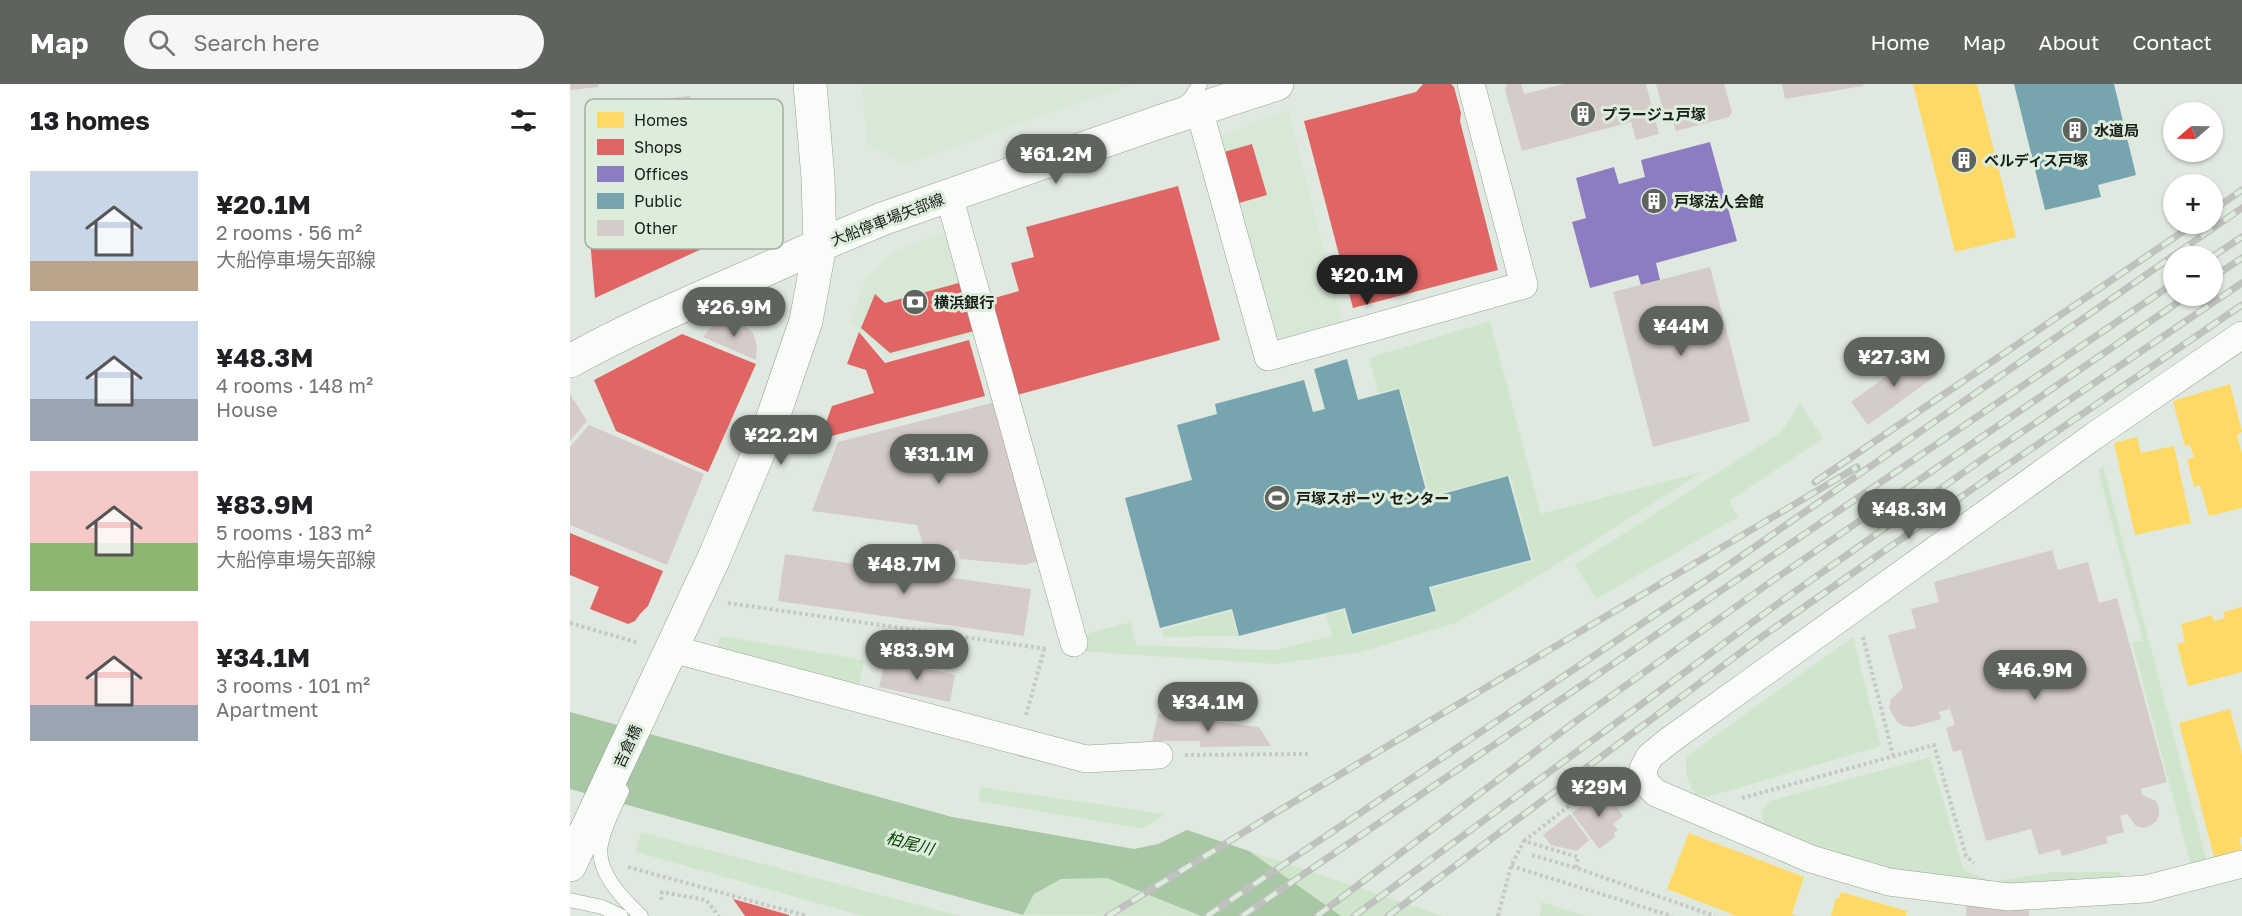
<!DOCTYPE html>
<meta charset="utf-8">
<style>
body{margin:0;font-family:"Golos Text","Noto Sans JP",sans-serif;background:#f6f6f6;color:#202124;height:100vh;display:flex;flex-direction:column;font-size:22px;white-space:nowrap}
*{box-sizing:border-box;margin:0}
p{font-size:20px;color:#757577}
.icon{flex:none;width:33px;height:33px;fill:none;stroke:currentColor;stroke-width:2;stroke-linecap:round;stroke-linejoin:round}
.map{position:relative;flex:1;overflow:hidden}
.drawer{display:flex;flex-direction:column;background:#fff;width:570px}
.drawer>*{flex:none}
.needle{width:39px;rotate:250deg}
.tools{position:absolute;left:1593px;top:18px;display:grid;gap:12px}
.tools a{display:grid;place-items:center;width:60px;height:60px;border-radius:50%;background:#fff;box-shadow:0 2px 4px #0004;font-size:30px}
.price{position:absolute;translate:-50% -51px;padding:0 14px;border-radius:21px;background:#5e645d;color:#fff;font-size:20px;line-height:39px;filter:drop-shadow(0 2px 3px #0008)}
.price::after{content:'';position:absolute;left:50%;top:36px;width:18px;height:14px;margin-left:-9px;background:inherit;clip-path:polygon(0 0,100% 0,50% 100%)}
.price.on{background:#222;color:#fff}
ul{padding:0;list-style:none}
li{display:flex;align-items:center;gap:18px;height:150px;padding:0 30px}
li span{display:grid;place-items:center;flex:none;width:168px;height:120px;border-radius:0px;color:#555}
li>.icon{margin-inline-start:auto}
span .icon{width:72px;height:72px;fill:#fffc;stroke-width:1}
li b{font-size:26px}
h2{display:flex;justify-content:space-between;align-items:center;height:72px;padding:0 30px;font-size:26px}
header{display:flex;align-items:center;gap:36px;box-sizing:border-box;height:84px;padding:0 30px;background:#5e645d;color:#fff}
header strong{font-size:28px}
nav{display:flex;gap:33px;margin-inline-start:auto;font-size:21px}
.search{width:420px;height:54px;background:#f6f6f6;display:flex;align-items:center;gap:15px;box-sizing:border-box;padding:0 21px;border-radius:33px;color:#757577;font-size:22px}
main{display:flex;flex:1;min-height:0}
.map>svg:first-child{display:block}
</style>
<header>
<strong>Map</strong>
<div class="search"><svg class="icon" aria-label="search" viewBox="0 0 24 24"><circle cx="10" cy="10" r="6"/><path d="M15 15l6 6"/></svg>Search here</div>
<nav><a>Home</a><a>Map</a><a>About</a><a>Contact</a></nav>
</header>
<main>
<section class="drawer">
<h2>13 homes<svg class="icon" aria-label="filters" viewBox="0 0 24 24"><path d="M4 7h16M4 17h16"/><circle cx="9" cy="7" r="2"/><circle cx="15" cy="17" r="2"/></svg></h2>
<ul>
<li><span style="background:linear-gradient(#c9d6e8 75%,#b9a48a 0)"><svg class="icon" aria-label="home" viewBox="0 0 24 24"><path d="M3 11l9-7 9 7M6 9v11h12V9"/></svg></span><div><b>¥20.1M</b><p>2 rooms · 56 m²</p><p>大船停車場矢部線</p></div></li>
<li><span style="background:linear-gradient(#c9d6e8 65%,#9aa5b1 0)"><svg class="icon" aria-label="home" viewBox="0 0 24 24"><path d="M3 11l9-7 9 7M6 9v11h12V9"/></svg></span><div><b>¥48.3M</b><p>4 rooms · 148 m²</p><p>House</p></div></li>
<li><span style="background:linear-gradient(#f6c9c9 60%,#8fb573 0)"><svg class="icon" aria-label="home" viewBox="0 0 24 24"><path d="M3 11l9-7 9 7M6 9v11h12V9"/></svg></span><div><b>¥83.9M</b><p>5 rooms · 183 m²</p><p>大船停車場矢部線</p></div></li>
<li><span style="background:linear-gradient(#f6c9c9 70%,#9aa5b1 0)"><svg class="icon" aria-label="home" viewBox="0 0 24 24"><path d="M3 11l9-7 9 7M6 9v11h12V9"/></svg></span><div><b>¥34.1M</b><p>3 rooms · 101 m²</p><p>Apartment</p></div></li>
</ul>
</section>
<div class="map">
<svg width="1672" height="832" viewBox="0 0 1672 832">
<rect width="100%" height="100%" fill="#e0e9df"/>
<path fill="#d8e8d6" d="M292 0H562L335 80 297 60Z
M718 26 773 239 711 257 700 251 648 61 653 51Z
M383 144 411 249 317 273 281 237 294 199 324 168Z"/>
<path fill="#cfe6cc" d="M920 237 971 430 1132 388 970 491 885 539 791 568 706 580 509 567 505 553 560 538 566 561 705 566 762 552 756 530 774 526 781 552 867 528 861 504 963 477 940 391 860 412 830 304 808 309 799 274Z
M1230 320 1253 354 1159 417 1168 433 1026 515 1005 481 1211 348Z
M1533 382 1637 779 1621 782 1562 558 1573 557 1528 386Z
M661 527 668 552 594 553 592 546Z
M150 552 294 576 289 606 147 566Z
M1283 553 1311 662 1138 713 1126 711C1117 697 1114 688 1117 672Z
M1360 673 1394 786 1422 798 1484 788H1550L1553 798 1441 806 1346 794 1258 769 1194 740 1191 727 1200 717Z
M410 703 595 730 573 745 409 717Z
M71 748 390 832H293L66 768Z
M679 767 873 832H771Z
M538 794 631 832 453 831 464 810 491 795Z
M971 818 1016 832H970Z"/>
<path fill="#a8c7a4" d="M0 628 382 733 564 765 588 760 617 746 679 767 771 832H631L537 794 491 795 464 810 453 831 0 705Z"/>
<path fill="#ffd966" d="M1343 0H1407L1446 153 1385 168Z
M1660 300 1672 348 1667 351 1672 370V424L1639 432 1630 401 1624 403 1617 376 1624 373 1620 361 1615 362 1603 317Z
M1567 353 1571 369 1604 362 1621 439 1565 451 1544 359Z
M1672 523V588L1618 602 1607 560 1615 558 1611 540 1642 531 1643 537 1655 534 1653 528Z
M1660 625 1672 670V753L1669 754 1672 765 1644 773 1609 639Z
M1119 749 1234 793 1222 830 1227 832H1167L1097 805Z
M1271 808 1337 827 1336 832H1261L1266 814H1269Z"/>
<path fill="#e06666" d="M853 0H881L884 3 891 29 890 37 928 186 783 224 734 37 846 8Z
M682 60 697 111 669 119 654 68Z
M171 79 173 115 169 133 156 150 136 163 25 214 15 96Z
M608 102 650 256 447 311 421 215 449 207 441 179 464 173 456 143Z
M396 197 408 246 320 269 291 244 305 210 315 219Z
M289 248 315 279 399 256 415 312 250 355 262 322 304 309 296 286 277 280Z
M112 250 186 280 138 388 46 347 24 296Z
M0 449 93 487 78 522 70 530 65 537 58 540 20 525 29 503 0 491Z
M163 815 219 831V832H175Z"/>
<path fill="#8e7cc3" d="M1140 58 1167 157 1086 179 1090 196 1071 201 1068 191 1020 204 1002 138 1016 134 1006 94 1044 83 1049 100 1075 93 1071 76Z"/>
<path fill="#76a5af" d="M1444 0H1544L1566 91 1528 101 1531 113 1475 126Z
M777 275 788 316 829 305 858 414 938 392 961 476 859 503 866 527 782 550 775 524 669 552 662 525 590 544 555 414 622 396 607 341 647 330 645 320 734 296 743 328 755 325 744 285Z"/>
<path fill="#d5ccc9" d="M0 0H28L29 3 0 6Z
M937 0H951L954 10 994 0H1076L1089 50 1066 56 1061 38 952 67 935 6Z
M1086 0H1154L1162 28 1159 33 1106 47 1103 38 1097 40Z
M1212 0H1293V2L1215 15Z
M120 12 125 60 113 61 114 71 88 74 82 16Z
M1140 183 1180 337 1083 363 1043 208Z
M161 236 173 240 183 249 187 261 186 276 133 253 141 243 150 238Z
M1351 267 1368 290 1298 341 1281 318Z
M0 310 17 337 0 357Z
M429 317 471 476 455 481 390 475 388 466 357 474 347 441 242 427 268 358Z
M19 341 134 390 97 481 0 441V363Z
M1482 466 1488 486 1518 478 1529 519 1547 514 1597 698 1571 705 1572 711 1586 717 1589 723V731L1586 738 1580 742 1573 744 1566 742 1557 730 1550 732 1554 748 1536 753 1538 759 1492 772 1490 765 1469 771 1461 745 1416 757 1391 666 1383 668 1376 644 1385 641 1380 625 1369 628 1371 635 1342 643 1334 642 1327 638 1319 624 1321 615 1333 604 1318 551 1346 544 1341 525 1369 518 1364 498Z
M215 470 461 505 454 552 208 517Z
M315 576 385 591 380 618 309 603Z
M588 630 689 643 701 662 630 663V657H582Z
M1034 705 1053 732 1043 740 1048 746 1044 749 1045 753 1029 765 1002 729Z
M1000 730 1019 756 1007 767 981 761 973 751Z
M1397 817 1459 823V832H1396Z"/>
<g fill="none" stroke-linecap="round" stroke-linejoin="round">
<g stroke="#989f97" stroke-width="15">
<path id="service" d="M612 21 620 15 630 0
M52 707C45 723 36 739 32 756 23 785 51 813 71 832
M0 816 32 823 51 832"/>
</g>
<g stroke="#989f97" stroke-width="28">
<path id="minor" d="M629 25 698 273 954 201 901 0
M379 112 504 559
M1672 251 1524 352 1100 656 1080 672 1073 685 1075 698 1086 709 1241 775 1319 798 1439 813 1576 805 1672 780
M102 565 516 675 589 671"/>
</g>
<g stroke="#989f97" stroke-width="34">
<path id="tertiary" d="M0 277C81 232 166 200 250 161L248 94 240 0"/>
</g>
<g stroke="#989f97" stroke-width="34">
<path id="secondary" d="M0 781 144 474 201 339 236 237 250 161 312 135 592 37 707 0"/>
</g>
<path stroke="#c5c8c5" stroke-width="4" stroke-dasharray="3 3" stroke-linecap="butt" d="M158 519 477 565
M0 539 69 559
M1293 553 1323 671
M456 631 474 566
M615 671 738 670
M1172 714 1364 661 1396 772 1404 779
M954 757 1045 686
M962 771 1006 784 1145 832
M941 782 1102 832
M58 783 237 832
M91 816 92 808 136 816 149 832
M928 832 941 782 954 757 1008 773 1006 784"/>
<use href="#service" stroke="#fafcfa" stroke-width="14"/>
<use href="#minor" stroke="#fafcfa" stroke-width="27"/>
<use href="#tertiary" stroke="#fafcfa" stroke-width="33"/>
<use href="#secondary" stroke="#fafcfa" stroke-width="33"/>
<g stroke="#bec1be" stroke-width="7">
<path id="rail" d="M1642 127 1672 106
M1642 173 1672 153
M1642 194 1672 174
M1245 398 1624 140
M538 832 700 732 1287 383
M637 832 1147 489 1672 124
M672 832 1604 199
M747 832 1006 637 1202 497 1617 212
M784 832 1206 521 1424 367 1672 199
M818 832 1190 554 1411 399 1672 221"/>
</g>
<use href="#rail" stroke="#ddeddb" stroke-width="4.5" stroke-dasharray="14" stroke-linecap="butt"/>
</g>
<defs>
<g id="building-disc" transform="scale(1.35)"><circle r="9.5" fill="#5e645d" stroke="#ddeddb"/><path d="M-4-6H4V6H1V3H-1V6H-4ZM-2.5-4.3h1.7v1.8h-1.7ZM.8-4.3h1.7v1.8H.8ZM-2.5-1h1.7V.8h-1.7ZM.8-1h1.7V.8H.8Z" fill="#fff"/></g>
<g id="bank-disc" transform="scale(1.35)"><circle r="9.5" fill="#5e645d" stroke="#ddeddb"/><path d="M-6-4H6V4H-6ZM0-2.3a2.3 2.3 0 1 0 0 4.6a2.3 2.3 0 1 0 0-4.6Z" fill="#fff"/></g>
<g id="stadium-disc" transform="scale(1.35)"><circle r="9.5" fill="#5e645d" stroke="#ddeddb"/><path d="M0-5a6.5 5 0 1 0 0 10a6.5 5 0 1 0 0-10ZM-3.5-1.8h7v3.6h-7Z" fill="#fff"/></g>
</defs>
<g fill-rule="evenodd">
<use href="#building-disc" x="1013" y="30"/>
<use href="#building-disc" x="1505" y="46"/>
<use href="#building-disc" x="1394" y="76"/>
<use href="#building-disc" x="1084" y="117"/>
<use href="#bank-disc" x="345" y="218"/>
<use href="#stadium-disc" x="707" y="414"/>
</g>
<g text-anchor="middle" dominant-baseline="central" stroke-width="6" stroke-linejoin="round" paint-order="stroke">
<g font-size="15" font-weight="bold" fill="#181d17" stroke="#ddeddb" text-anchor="start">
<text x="1032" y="30">プラージュ戸塚</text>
<text x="1524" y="46">水道局</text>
<text x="1414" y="76">ベルディス戸塚</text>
<text x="1104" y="117">戸塚法人会館</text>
<text x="364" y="218">横浜銀行</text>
<text x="726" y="414">戸塚スポーツ センター</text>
</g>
<g font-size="15" fill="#181d17" stroke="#ddeddb">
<text transform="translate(317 135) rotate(-21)">大船停車場矢部線</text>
<text transform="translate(57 662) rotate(-65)">吉倉橋</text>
</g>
<g font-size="16" font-style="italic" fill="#013e00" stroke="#ddeddb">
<text transform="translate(340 759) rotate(15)">柏尾川</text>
</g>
</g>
<rect x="15" y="15" width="198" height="150" rx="9" fill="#ddeddb" stroke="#a2afa0" stroke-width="1.5"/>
<rect x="27" y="28" width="27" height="16" fill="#ffd966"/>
<rect x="27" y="55" width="27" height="16" fill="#e06666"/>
<rect x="27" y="82" width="27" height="16" fill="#8e7cc3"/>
<rect x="27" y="109" width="27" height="16" fill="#76a5af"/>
<rect x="27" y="136" width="27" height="16" fill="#d5ccc9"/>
<g font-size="16" fill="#181d17">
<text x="64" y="42">Homes</text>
<text x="64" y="69">Shops</text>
<text x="64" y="96">Offices</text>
<text x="64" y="123">Public</text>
<text x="64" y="150">Other</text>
</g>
</svg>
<div class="tools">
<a><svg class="needle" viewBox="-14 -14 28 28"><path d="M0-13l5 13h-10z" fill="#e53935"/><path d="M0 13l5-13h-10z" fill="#757577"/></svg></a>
<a>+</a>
<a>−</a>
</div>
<b class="price" style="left:486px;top:101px">¥61.2M</b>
<b class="price on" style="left:797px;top:222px">¥20.1M</b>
<b class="price" style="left:164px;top:254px">¥26.9M</b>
<b class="price" style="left:1111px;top:273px">¥44M</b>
<b class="price" style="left:1324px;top:304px">¥27.3M</b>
<b class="price" style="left:211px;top:382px">¥22.2M</b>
<b class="price" style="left:369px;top:401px">¥31.1M</b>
<b class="price" style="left:1339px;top:456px">¥48.3M</b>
<b class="price" style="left:334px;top:511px">¥48.7M</b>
<b class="price" style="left:347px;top:597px">¥83.9M</b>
<b class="price" style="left:1465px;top:617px">¥46.9M</b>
<b class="price" style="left:638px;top:649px">¥34.1M</b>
<b class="price" style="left:1029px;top:734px">¥29M</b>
</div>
</main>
